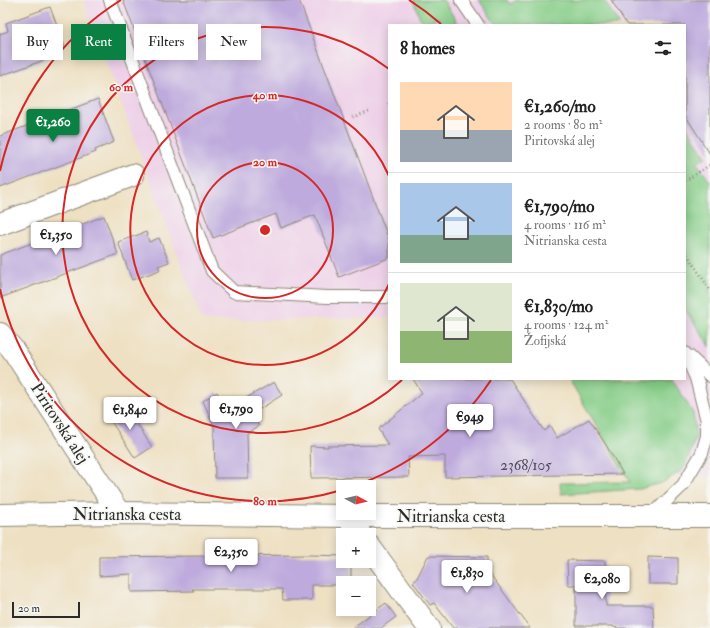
<!DOCTYPE html>
<meta charset="utf-8">
<style>
body{margin:0;font-family:"IM FELL Double Pica",serif;background:#f2f2f2;color:#222;height:100vh;display:flex;flex-direction:column;font-size:15px;white-space:nowrap}
*{box-sizing:border-box;margin:0}
p{font-size:13px;color:#767676}
.icon{flex:none;width:22px;height:22px;fill:none;stroke:currentColor;stroke-width:2;stroke-linecap:round;stroke-linejoin:round}
.map{position:relative;flex:1;overflow:hidden}
.details{position:absolute;left:388px;top:24px;width:298px;height:356px;display:flex;flex-direction:column;background:#fff;border-radius:0px;box-shadow:0 2px 10px #0003}
.details>*{flex:none}
.banner{position:absolute;left:12px;top:24px;width:316px;height:36px;display:flex;gap:8px}
.needle{width:26px;rotate:97deg}
.buttons{position:absolute;left:336px;top:480px;display:grid;gap:8px}
.buttons a{display:grid;place-items:center;width:40px;height:40px;border-radius:0px;background:#fff;box-shadow:0 2px 10px #0003;font-size:20px}
.scale{position:absolute;left:12px;bottom:10px;width:68px;box-sizing:border-box;padding-left:4px;border:2px solid #2b2b2b;border-top:0;font-size:11px;line-height:14px;white-space:nowrap;color:#2b2b2b;-webkit-text-stroke:3px #f6f6f2;paint-order:stroke}
.price{position:absolute;translate:-50% -34px;padding:0 9px;border-radius:4px;background:#fff;color:#222;font-size:13px;line-height:26px;filter:drop-shadow(0 1px 2px #0008)}
.price::after{content:'';position:absolute;left:50%;top:24px;width:12px;height:9px;margin-left:-6px;background:inherit;clip-path:polygon(0 0,100% 0,50% 100%)}
.price.selected{background:#0b8043;color:#fff}
ul{padding:0;list-style:none}
li{display:flex;align-items:center;gap:12px;height:100px;padding:0 12px}
li+li{border-top:1px solid #e0e0e0}
li span{display:grid;place-items:center;flex:none;width:112px;height:80px;border-radius:0px;color:#555}
li>.icon{margin-inline-start:auto}
span .icon{width:48px;height:48px;fill:#fffc;stroke-width:1}
li b{font-size:17px}
h2{display:flex;justify-content:space-between;align-items:center;height:48px;padding:0 12px;font-size:17px}
.chip{padding:0 14px;border-radius:0px;background:#fff;box-shadow:0 2px 10px #0003;font-size:14px;line-height:36px}
.chip.selected{background:#0b8043;color:#fff}
.map>svg:first-child{display:block}
</style>
<div class="map">
<svg width="710" height="628" viewBox="0 0 710 628">
<rect width="100%" height="100%" fill="#f6f6f2"/>
<filter id="ink" filterUnits="userSpaceOnUse"><feTurbulence type="fractalNoise" baseFrequency=".025" numOctaves="2"/><feDisplacementMap in="SourceGraphic" scale="8" xChannelSelector="R" yChannelSelector="G"/><feConvolveMatrix kernelMatrix="1 2 1 2 8 2 1 2 1" color-interpolation-filters="sRGB"/></filter>
<filter id="wash" filterUnits="userSpaceOnUse"><feTurbulence type="fractalNoise" baseFrequency=".012" numOctaves="4" result="noise"/><feDisplacementMap in="SourceGraphic" scale="16" xChannelSelector="R" yChannelSelector="G"/><feGaussianBlur stdDeviation="0.9" result="paint"/><feColorMatrix in="noise" values="0 0 0 0 0 0 0 0 0 0 0 0 0 0 0 0 0 1.4 0 .05"/><feComposite in="paint" operator="in"/></filter>
<g filter="url(#wash)">
<rect width="100%" height="100%" fill="#eee0c2"/>
<path fill="#eed0e8" d="M83 0H710V476L635 475 575 379H685V25H389V318L202 321Z"/>
<path fill="#88ce89" stroke="#5a7c5a" d="M413 0H443L459 25H442L439 18 422 23Z
M479 0H507L510 4 517 0H604L620 25H496Z
M685 124 706 157 697 163 710 182V347L685 309Z
M569 379H672L693 413 696 436 691 451 683 470 662 483 640 489 561 494 560 483 630 482Z"/>
<g id="blocks">
<path fill="#beaadd" d="M123 0H299L389 240V258L339 277 315 215 281 228 276 214 213 238Z
M611 0H710V154L685 115V25H627Z
M50 7 65 47 59 49 61 54 0 76V34L8 31 6 23Z
M98 99 114 142 95 150 96 152 0 188V136Z
M104 216 118 254 0 298V255Z
M146 232 149 242 159 238 169 262 158 266 160 270 132 280 118 242Z
M413 379H510L544 431 550 426 557 438 589 419 606 445 623 474 445 477V456L408 457 409 477 311 478 310 446 328 447 327 446 388 445 378 429 422 393Z
M274 382 282 395 252 414 259 426 247 433 248 478H215L214 426 203 401 217 392 227 409Z
M124 404 152 447 135 458 107 415Z
M312 555 343 556V561H351V583H343V585H312V600H283L282 589H192L194 591 131 592V574L99 576V557Z
M428 556 487 557V570L530 628H453L434 603 430 605 413 582 416 580Z
M648 557 678 558V584H648Z
M567 560 605 561 606 606H653L654 628H619L613 627V626H576V585H568Z
M386 603 396 617 381 628H352Z"/>
</g>
</g>
<g filter="url(#ink)">
<use href="#blocks" fill-opacity="0" stroke="#8c8676" stroke-width="1"/>
<g fill="none" stroke-linecap="round" stroke-linejoin="round">
<g stroke="#8c8676" stroke-width="14">
<path id="lane" d="M110 0 212 271 234 292 327 297H389
M461 0 478 25
M685 353 699 385
M689 356 710 376
M652 515 683 485 702 453 707 436V421L696 378"/>
</g>
<g stroke="#8c8676" stroke-width="24">
<path id="street" d="M0 224 133 175
M0 334 13 350 119 513
M347 516 361 535
M369 546 429 628"/>
</g>
<g stroke="#8c8676" stroke-width="24">
<path id="secondary" d="M0 515 119 513 347 516H710"/>
</g>
<path stroke="#8c8676" stroke-width="2.5" stroke-dasharray="1 3" stroke-linecap="butt" d="M388 104 389 103
M353 117 369 111
M685 181 710 165
M685 251 710 290"/>
<use href="#lane" stroke="#fff" stroke-width="12"/>
<use href="#street" stroke="#fff" stroke-width="22"/>
<use href="#secondary" stroke="#fff" stroke-width="22"/>
</g>
</g>
<g fill="none" stroke="#d62828" stroke-width="2">
<circle cx="265" cy="230" r="68"/>
<path d="M389 284A135 135 0 1 1 389 176"/>
<path d="M402 380A203 203 0 1 1 389 69"/>
<path d="M491 380A271 271 0 0 1 351 487M342 490A271 271 0 0 1 0 289M0 171A271 271 0 0 1 121 0M409 0A271 271 0 0 1 441 24"/>
</g>
<g text-anchor="middle" dominant-baseline="central" stroke-width="3" stroke-linejoin="round" paint-order="stroke">
<g font-size="15" fill="#504b58">
<text x="526" y="465">2368/105</text>
</g>
<g font-size="17" fill="#2b2b2b" stroke="#f6f6f2">
<text transform="translate(60 423) rotate(57)">Piritovská alej</text>
<text x="127" y="514">Nitrianska cesta</text>
<text x="451" y="516">Nitrianska cesta</text>
</g>
</g>
<circle cx="265" cy="230" r="6" fill="#d62828" stroke="#f6f6f2" stroke-width="2"/>
<g font-size="12" text-anchor="middle" font-weight="bold" fill="#d62828" stroke="#f6f6f2" stroke-width="3" stroke-linejoin="round" paint-order="stroke">
<text x="121" y="91">60 m</text>
<text x="265" y="99">40 m</text>
<text x="265" y="166">20 m</text>
<text x="265" y="505">80 m</text>
</g>
</svg>
<div class="buttons">
<a><svg class="needle" viewBox="-14 -14 28 28"><path d="M0-13l5 13h-10z" fill="#e53935"/><path d="M0 13l5-13h-10z" fill="#767676"/></svg></a>
<a>+</a>
<a>−</a>
</div>
<div class="scale">20 m</div>
<b class="price selected" style="left:53px;top:143px">€1,260</b>
<b class="price" style="left:56px;top:256px">€1,350</b>
<b class="price" style="left:236px;top:430px">€1,790</b>
<b class="price" style="left:130px;top:431px">€1,840</b>
<b class="price" style="left:470px;top:438px">€949</b>
<b class="price" style="left:231px;top:573px">€2,350</b>
<b class="price" style="left:467px;top:594px">€1,830</b>
<b class="price" style="left:602px;top:600px">€2,080</b>
<div class="banner">
<a class="chip">Buy</a>
<a class="chip selected">Rent</a>
<a class="chip">Filters</a>
<a class="chip">New</a>
</div>
<section class="details">
<h2>8 homes<svg class="icon" aria-label="filters" viewBox="0 0 24 24"><path d="M4 7h16M4 17h16"/><circle cx="9" cy="7" r="2"/><circle cx="15" cy="17" r="2"/></svg></h2>
<ul>
<li><span style="background:linear-gradient(#ffd9b3 60%,#9aa5b1 0)"><svg class="icon" aria-label="home" viewBox="0 0 24 24"><path d="M3 11l9-7 9 7M6 9v11h12V9"/></svg></span><div><b>€1,260/mo</b><p>2 rooms · 80 m²</p><p>Piritovská alej</p></div></li>
<li><span style="background:linear-gradient(#a9c7e8 65%,#7fa58c 0)"><svg class="icon" aria-label="home" viewBox="0 0 24 24"><path d="M3 11l9-7 9 7M6 9v11h12V9"/></svg></span><div><b>€1,790/mo</b><p>4 rooms · 116 m²</p><p>Nitrianska cesta</p></div></li>
<li><span style="background:linear-gradient(#dfe7d0 60%,#8fb573 0)"><svg class="icon" aria-label="home" viewBox="0 0 24 24"><path d="M3 11l9-7 9 7M6 9v11h12V9"/></svg></span><div><b>€1,830/mo</b><p>4 rooms · 124 m²</p><p>Žofijská</p></div></li>
</ul>
</section>
</div>
